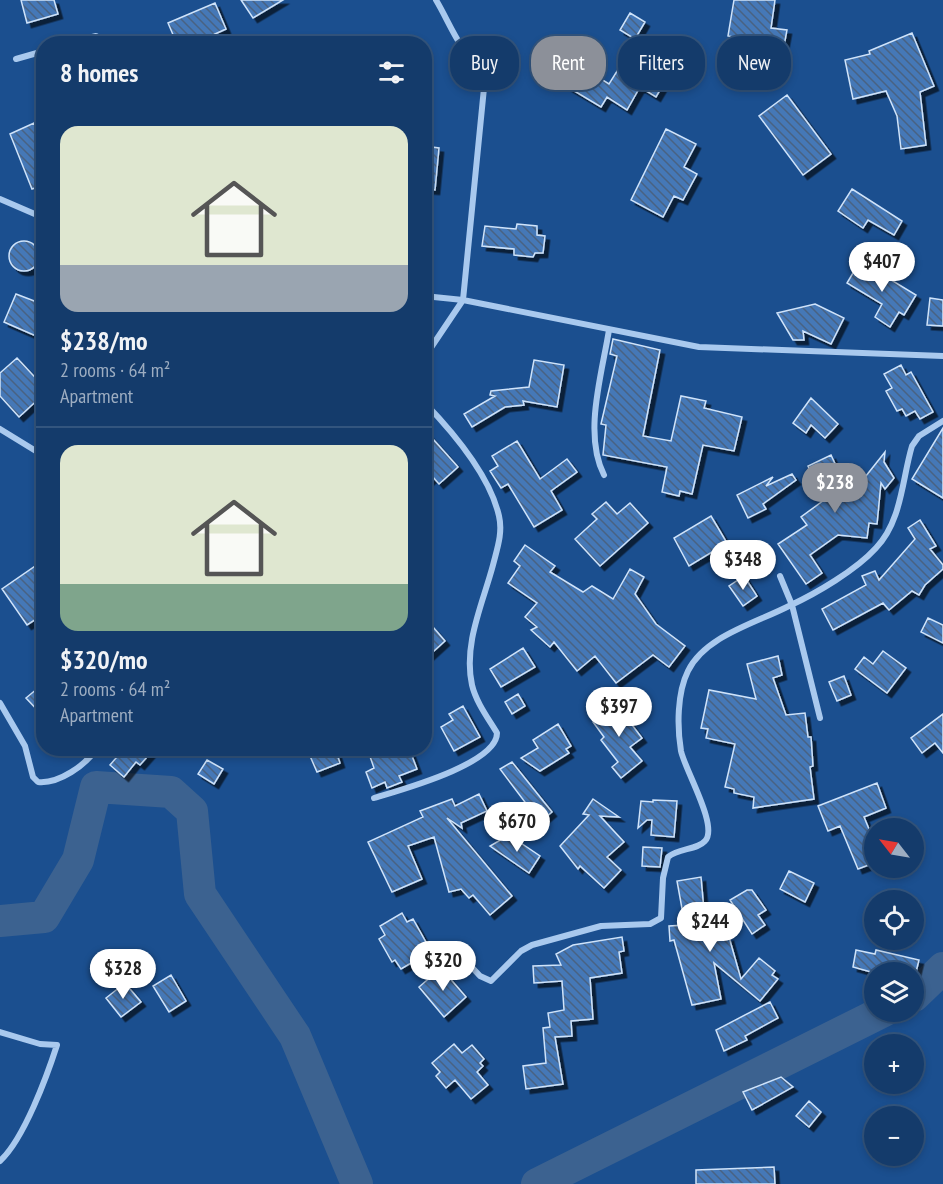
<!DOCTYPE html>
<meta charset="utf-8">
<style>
body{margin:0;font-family:"PT Sans Narrow",sans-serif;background:#1d4271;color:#f1f3f6;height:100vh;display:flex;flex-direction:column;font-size:22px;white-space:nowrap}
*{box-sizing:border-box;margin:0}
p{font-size:20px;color:#9dadc1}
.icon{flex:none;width:33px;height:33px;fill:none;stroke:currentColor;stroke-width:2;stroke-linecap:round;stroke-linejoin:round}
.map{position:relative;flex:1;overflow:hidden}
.drawer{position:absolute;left:36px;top:36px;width:396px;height:720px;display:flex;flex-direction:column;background:#143b6b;border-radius:24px;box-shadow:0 3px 9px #0003,0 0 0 2px #33557e}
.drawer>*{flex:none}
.banner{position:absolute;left:450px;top:36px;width:402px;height:54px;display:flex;gap:12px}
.needle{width:39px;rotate:301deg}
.buttons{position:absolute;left:864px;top:818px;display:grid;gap:12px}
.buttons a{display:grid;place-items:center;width:60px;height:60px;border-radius:50%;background:#143b6b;box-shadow:0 3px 9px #0003,0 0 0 2px #33557e;font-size:30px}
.price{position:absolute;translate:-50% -51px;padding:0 14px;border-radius:21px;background:#fff;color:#222;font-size:20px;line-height:39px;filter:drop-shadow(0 2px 3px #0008)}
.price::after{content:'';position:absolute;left:50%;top:36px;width:18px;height:14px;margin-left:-9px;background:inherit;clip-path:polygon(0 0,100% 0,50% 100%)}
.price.active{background:#8c9099;color:#fff}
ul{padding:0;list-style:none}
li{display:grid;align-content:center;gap:12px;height:318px;padding:0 24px}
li+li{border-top:2px solid #33557e}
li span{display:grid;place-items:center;height:186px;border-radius:18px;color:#555}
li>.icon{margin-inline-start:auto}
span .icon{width:108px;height:108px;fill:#fffc;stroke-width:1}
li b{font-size:26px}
h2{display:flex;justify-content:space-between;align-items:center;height:72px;padding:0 24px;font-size:26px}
.pill{padding:0 21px;border-radius:24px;background:#143b6b;box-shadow:0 3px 9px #0003,0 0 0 2px #33557e;font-size:21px;line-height:54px}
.pill.active{background:#8c9099;color:#fff}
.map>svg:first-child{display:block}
</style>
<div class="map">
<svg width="943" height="1184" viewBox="0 0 943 1184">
<defs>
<pattern id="building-back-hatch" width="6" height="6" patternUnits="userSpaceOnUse" patternTransform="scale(1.5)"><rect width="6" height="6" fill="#4478b7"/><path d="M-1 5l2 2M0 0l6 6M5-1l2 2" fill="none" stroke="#486282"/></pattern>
<filter id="shadow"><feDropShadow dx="4.5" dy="4.5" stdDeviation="0" flood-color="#0009"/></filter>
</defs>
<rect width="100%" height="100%" fill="#1b4f8f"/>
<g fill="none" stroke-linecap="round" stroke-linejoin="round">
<path stroke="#3c6290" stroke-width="32" d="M0 921 44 917 78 860 96 787 171 792 192 811 200 894 295 1036 357 1184
M914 996 943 968
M537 1184 884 1011"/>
</g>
<path fill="url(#building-back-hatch)" stroke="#cfe3fa" stroke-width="1.5" filter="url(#shadow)" d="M21 0H54L58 14 27 23Z
M241 0H283L253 18Z
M734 0H775L771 28 787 30 784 46 728 36Z
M215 3 226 29 193 44H177L168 23Z
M630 13 645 22 635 39 620 30Z
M912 33 934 86 920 92 926 145 901 149 897 116 886 91 853 99 845 60 870 54 869 51Z
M636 41 667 61 655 80 663 85 656 97 640 87 627 110 607 97 601 107 561 83 574 62 609 84Z
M787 95 831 154 803 175 759 116Z
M34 123 44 147V185L32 189 10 134Z
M666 129 696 144 684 167 697 174 683 200 674 196 663 217 631 200Z
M424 146 439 148 435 190 424 189Z
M852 189 902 221 894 235 868 220 863 228 838 211Z
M517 224 537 226V235L545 236 543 253H535L533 257 514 255V249L482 246 485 226 516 229Z
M9 256a15 15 0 1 1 30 0a15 15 0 1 1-30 0Z
M860 261 916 295 904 315 899 312 890 327 875 317 882 304 847 283Z
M16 294 42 304 36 318 43 321 36 336 4 322Z
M930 298 943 300V326L927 325Z
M815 304 844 318 831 344 803 331 804 340H793L777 313Z
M613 339 660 350 643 436 671 441 681 396 706 401 704 408 742 417 734 451 703 445 692 494 680 491 679 496 662 492 667 467 603 455 606 425 601 424 617 356 610 354Z
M17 358 44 387V394L19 417 0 396V373Z
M534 360 564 365 557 407 523 401 524 405 505 407 472 427 464 414 495 396 490 395 491 391 529 387Z
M901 365 906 375 911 372 933 412 920 419 915 411 906 416 902 409 897 411 886 391 892 388 884 374Z
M811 398 838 424 825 438 811 425 806 433 793 423Z
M943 428V498L912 479Z
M424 429 458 467 439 484 433 477 424 485Z
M517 441 540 479 567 459 577 472 551 491 562 510 534 527 508 484 501 488 490 471 498 466 492 456Z
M885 452 884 462 894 478 885 489 881 483 877 524 869 523 867 538 838 535 810 555 822 573 806 584 778 544 807 525 801 517 824 500 808 466 831 455 850 496Z
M792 474 796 480 763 504 766 509 748 518 737 495 773 477 766 486Z
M606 502 617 514 630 503 648 523 600 566 575 539 597 519 592 514Z
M711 516 727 543 689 566 674 538Z
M920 520 936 546 930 549 943 565V569L925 585 919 595 912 591 889 610 883 603 833 630 822 609 866 585 862 576 875 571 879 580 915 539 908 528Z
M525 545 555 566 550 572 583 592 592 586 613 599 630 569 644 577 635 594 656 624 685 646 669 667 653 655 616 683 595 656 577 671 554 642 550 647 531 630 537 627 525 617 537 603 508 583 520 566 514 561Z
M44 560V614L27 625 2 589Z
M744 576 757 596 743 606 729 586Z
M928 618 943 625V643L921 632Z
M433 627 445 641 424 660V634Z
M523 648 535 667 501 687 490 669Z
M883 651 906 668 887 693 855 669 864 657 873 664Z
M778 656 782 675 773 678 786 715 805 713 808 737H811L813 766 810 767 814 799 753 808 754 797 734 793V789L725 787 735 744 706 738 708 729 701 728 709 690 756 699 747 664Z
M844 676 851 695 837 701 829 682Z
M44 683V717L26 698Z
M518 694 525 706 512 714 505 702Z
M614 701 642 738 630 747 642 761 621 778 612 767 618 762 601 740 604 737 593 722 600 717 597 713Z
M463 706 480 737 454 751 441 727 453 720 449 714Z
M943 714V753L935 743 922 753 911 738Z
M558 724 571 746 566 749 569 753 540 771 521 758 538 748 533 740Z
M106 748H155L140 765 136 762 124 777 110 765 116 758Z
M330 748H335L340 763 317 772 310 756Z
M367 748H409L417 769 399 776 402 782 387 788 385 782 372 788 366 772 374 768Z
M207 760 223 769 214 784 198 774Z
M512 762 552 812 540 822 500 769Z
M877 783 886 808 864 817 874 841V863L858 869 840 826 828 831 818 806Z
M479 794 487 811 461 823 462 828 447 818 512 896 490 915 473 895 469 898 461 889 449 892 434 837 408 846 422 879 392 892 368 842 423 817 420 811 452 799 455 806Z
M593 799 619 817 600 816 624 842 607 857 621 870 604 888 580 866 578 869 560 846 589 815 583 814Z
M653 800 677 801 674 837 651 835 652 820H647L638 828 641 801 653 802Z
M509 835 540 856 529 873 490 846Z
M643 847 662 848 660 867 642 866Z
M789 871 814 883 805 902 780 889Z
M701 877 707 944 729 937 741 979 759 958 775 971 772 975 778 979 760 1001 714 963 721 999 692 1005 674 940 670 941 669 926 685 925 677 881Z
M747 890H752L766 910 758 915 765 925 752 934 730 900Z
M402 913 407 922 413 919 427 944 422 947 428 953 401 969 395 960 392 962 379 939 385 935 380 926Z
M622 937 624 951 619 952 622 973 590 978 593 1019 571 1021 572 1036 555 1037 563 1084 526 1089 523 1066 546 1063 543 1028 550 1027 548 1013 564 1010 562 981 534 983 533 966 561 965 556 954 573 945Z
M856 950 875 954 876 950 919 960 916 972H871L853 967Z
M441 968 466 997 444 1017 419 987Z
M171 975 186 1001 169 1012 153 986Z
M125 983 141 1002 121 1017 106 998Z
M770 1002 778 1018 745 1036 747 1040 724 1051 716 1030Z
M454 1044 462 1053 472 1045 484 1059 480 1063 483 1066 477 1072 488 1085 471 1099 455 1080 446 1088 436 1076 440 1072 432 1063Z
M781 1077 793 1087 752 1110 743 1092Z
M809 1101 821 1112 809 1127 796 1116Z
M774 1167 775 1184H696V1170Z"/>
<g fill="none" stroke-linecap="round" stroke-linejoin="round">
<path stroke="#a9c9ee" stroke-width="6" d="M66 44 96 36 107 44
M16 59 44 51
M0 199 44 218
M424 296 463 300 699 347 943 356
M424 358 463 300 484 88C483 69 472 62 462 47 452 32 445 15 436 0
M0 429 44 456
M604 475C583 434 602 374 609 330
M780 576 792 605 820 718
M0 703 25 746 33 777 38 782C59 784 86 765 97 748
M374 798C400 790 497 764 497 733 488 718 476 702 472 685 463 644 483 603 493 565 497 549 503 533 499 516 490 476 452 431 424 402
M467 962 480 976 491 981 521 951 532 945 601 926 650 924 661 918 663 878 668 857C678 848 697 850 705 841 719 827 685 770 681 751 677 727 677 693 688 671 705 636 756 623 789 606 817 593 856 570 876 548 902 521 902 479 912 446L919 436 943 421
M0 1032 40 1044 57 1045C47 1076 24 1139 0 1161"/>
</g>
</svg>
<div class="buttons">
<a><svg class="needle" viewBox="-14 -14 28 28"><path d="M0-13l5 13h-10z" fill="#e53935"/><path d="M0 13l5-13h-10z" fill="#9dadc1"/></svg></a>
<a><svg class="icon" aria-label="locate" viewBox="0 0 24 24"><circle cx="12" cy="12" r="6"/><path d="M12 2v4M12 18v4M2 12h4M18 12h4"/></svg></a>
<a><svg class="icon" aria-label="layers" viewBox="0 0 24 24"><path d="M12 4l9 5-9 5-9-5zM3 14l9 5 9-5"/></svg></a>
<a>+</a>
<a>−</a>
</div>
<b class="price" style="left:882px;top:293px">$407</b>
<b class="price active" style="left:835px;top:514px">$238</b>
<b class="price" style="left:743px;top:591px">$348</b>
<b class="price" style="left:619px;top:738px">$397</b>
<b class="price" style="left:517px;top:853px">$670</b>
<b class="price" style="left:710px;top:953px">$244</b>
<b class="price" style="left:443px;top:992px">$320</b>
<b class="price" style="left:123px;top:1000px">$328</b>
<div class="banner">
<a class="pill">Buy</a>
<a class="pill active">Rent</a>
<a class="pill">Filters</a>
<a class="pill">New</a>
</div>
<section class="drawer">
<h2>8 homes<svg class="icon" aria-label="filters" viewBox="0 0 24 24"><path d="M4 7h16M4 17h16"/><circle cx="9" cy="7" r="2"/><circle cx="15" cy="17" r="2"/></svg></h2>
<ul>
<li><span style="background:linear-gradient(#dfe7d0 75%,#9aa5b1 0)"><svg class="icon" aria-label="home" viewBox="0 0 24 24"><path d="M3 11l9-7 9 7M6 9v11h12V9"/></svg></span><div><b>$238/mo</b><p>2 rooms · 64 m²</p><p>Apartment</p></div></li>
<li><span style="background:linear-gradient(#dfe7d0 75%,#7fa58c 0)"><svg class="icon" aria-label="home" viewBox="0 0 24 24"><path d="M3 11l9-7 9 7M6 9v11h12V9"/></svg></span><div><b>$320/mo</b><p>2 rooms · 64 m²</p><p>Apartment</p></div></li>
</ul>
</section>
</div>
